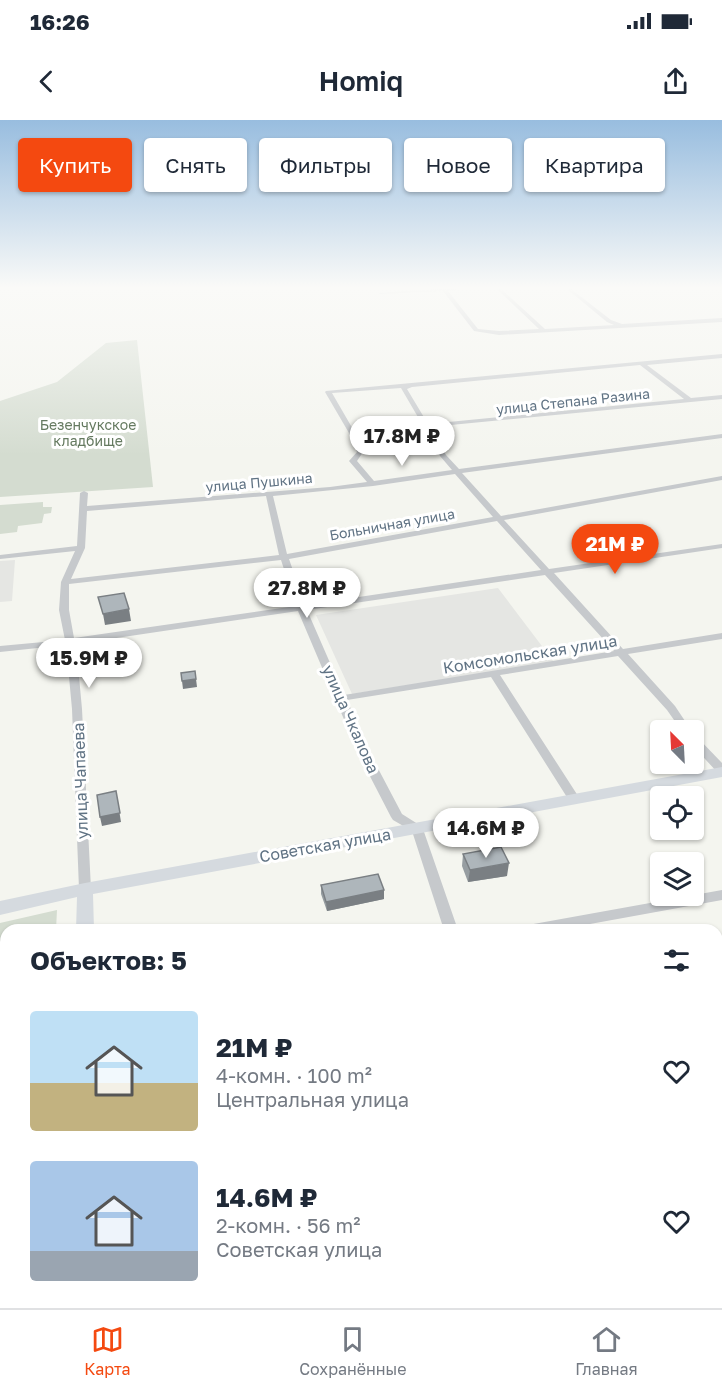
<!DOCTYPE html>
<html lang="ru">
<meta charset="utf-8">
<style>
body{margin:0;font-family:"Golos Text",sans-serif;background:#f6f6f7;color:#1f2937;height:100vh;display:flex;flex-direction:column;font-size:22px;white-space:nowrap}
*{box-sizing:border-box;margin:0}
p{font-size:20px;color:#747a83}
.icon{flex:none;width:33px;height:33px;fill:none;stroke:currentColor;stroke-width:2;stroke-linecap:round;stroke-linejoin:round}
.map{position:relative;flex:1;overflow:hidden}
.panel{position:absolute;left:0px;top:804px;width:723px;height:384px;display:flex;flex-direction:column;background:#fff;border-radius:18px 18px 0 0;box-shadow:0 2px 4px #0004}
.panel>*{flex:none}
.banner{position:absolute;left:18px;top:18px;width:687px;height:54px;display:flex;gap:12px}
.needle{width:39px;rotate:336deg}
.buttons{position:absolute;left:650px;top:600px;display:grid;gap:12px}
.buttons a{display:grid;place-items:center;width:54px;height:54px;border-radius:6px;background:#fff;box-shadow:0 2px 4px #0004;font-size:30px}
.price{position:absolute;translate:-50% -51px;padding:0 14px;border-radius:21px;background:#fff;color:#222;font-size:20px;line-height:39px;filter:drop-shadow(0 2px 3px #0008)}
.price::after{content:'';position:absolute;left:50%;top:36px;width:18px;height:14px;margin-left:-9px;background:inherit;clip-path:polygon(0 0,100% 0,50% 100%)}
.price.on{background:#f44910;color:#fff}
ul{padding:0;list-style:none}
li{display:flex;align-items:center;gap:18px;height:150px;padding:0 30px}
li span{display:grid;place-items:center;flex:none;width:168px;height:120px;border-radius:6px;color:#555}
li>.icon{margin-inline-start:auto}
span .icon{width:72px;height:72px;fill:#fffc;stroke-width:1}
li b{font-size:26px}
h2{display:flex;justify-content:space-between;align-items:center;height:72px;padding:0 30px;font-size:26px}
.chip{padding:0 21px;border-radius:6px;background:#fff;box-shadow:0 2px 4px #0004;font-size:21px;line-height:54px}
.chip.on{background:#f44910;color:#fff}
.status{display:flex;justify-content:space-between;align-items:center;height:42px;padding:0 30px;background:#fff;direction:ltr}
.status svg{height:16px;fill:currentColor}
header{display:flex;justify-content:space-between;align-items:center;height:78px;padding:0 30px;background:#fff;font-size:27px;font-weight:600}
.tabs{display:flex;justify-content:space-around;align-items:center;height:84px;border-top:2px solid #e0e1e3;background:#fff;font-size:16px;color:#747a83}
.tabs a{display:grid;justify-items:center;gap:3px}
.tabs .on{color:#f44910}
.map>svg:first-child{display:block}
</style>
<div class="status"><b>16:26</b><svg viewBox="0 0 49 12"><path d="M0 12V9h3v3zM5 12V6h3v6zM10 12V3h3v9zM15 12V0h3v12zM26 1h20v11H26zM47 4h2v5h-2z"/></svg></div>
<header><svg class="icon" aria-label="back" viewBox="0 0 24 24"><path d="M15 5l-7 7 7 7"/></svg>Homiq<svg class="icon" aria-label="share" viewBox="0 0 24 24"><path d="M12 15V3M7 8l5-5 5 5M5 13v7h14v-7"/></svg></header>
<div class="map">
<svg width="722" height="1188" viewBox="0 0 722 1188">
<rect width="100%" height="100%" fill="#f4f5ef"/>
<path fill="#e5e6e3" d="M15 440 12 481 0 482V441Z
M498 468 554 542 352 574 316 495Z"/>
<path fill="#d4dcd0" d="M137 220 153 367 0 377V281L57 262 106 223Z
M43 382V387H52L51 393 44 394 42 403 18 406 17 412 0 414V385Z
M57 790 56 810H6V884H0V803Z"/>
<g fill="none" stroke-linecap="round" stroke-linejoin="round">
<path fill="#c6c9cc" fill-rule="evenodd" d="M437 169H460L448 171 478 209 499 211 539 209 497 169H501L545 209 614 205 607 202 567 169H571L611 200 622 204 722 198V202L499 215 474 211 443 171 380 174 378 173Z
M722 234V238L647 245 691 278 722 275V279L430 307 446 335 459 349 722 314V318L462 353 501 396 722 356V360L504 400 549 449 722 424V428L554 453 623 529 722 513V519L628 534 675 586 691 610H681L667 590 618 536 500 555 580 679 578 682H570L491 557 347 580 372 637 402 694 421 706 423 709 458 810H444L412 711 393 700 391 697 360 637 298 491 76 524 82 589 91 769 90 772 85 774 80 772 79 769 72 589 66 525 0 532V526L65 520 59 490 61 462 75 431 0 439V435L77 426 80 373 84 371 88 373 87 386 330 367 367 362 349 341 357 332 349 313 325 272 326 271ZM640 245 684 279 428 304 407 269 412 267ZM401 268 422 304 354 311 332 273ZM424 308 440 336 452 350 374 361 357 341 363 332 356 315ZM455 354 493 397 287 434 273 376 373 366ZM266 376 279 435 71 459 85 428 87 391ZM497 401 541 450 305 485 289 439ZM281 440 296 486 74 518 69 490V464ZM545 455 614 531 344 575 307 490Z
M693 616 697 617 722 643V654L718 653 693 626Z
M722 770V780L557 810H521L523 806 528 805Z
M722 1065V1083L717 1084V1066Z
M6 1167V1182H13L0 1187V1169Z
M315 1182H359L357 1188H313Z
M582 1182H601L603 1188H584Z"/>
<path fill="#d5dadf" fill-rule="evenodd" d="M722 647V657L93 774 94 810H76L77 777 0 795V781L85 763Z
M68 1182H92V1188H68Z"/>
</g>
<path fill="#969da1" d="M463 734 507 756 468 762 462 746Z
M321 765 384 770V779L327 791 321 774Z"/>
<path fill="#7a7f83" d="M129 489 131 501 105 505 103 494Z
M196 559 197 567 183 569 182 561Z
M116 671 121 702 102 706 100 697Z
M509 743 507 756 468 762 470 750Z
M384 770V779L327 791 326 782Z"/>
<path fill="#aeb6bb" stroke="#7a7f83" stroke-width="1.5" d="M124 473 129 489 103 494 98 477Z
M195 551 196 559 182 561 181 553Z
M116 671 120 693 100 697 97 675Z
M501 727 509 743 470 750 463 734Z
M378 754 384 770 326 782 321 765Z"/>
<linearGradient id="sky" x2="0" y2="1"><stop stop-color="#98bddf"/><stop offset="0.5" stop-color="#fafaf8"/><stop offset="1" stop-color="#fafaf8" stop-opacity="0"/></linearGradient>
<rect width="722" height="335" fill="url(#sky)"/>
<g text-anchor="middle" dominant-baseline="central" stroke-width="6" stroke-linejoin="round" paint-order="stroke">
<g font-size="14" fill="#607384" stroke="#fff">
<text transform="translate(573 281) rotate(-6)">улица Степана Разина</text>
<text transform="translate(259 362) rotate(-5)">улица Пушкина</text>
<text transform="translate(392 404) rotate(-10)">Больничная улица</text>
</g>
<g font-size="14" fill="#657a60" stroke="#fff">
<text x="88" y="304">Безенчукское<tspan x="88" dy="16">кладбище</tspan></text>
</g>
<g font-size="16" fill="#607384" stroke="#fff">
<text transform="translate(530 534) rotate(-9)">Комсомольская улица</text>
<text transform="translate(351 599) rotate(66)">улица Чкалова</text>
<text transform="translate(80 661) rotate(-92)">улица Чапаева</text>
<text transform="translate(325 725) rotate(-10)">Советская улица</text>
</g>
</g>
</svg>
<div class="buttons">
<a><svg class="needle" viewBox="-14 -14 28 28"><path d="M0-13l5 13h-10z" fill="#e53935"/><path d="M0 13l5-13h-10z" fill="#747a83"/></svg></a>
<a><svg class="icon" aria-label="locate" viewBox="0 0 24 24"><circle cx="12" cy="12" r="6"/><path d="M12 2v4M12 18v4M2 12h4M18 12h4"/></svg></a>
<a><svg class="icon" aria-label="layers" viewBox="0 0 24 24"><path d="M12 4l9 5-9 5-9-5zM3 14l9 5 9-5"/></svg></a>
</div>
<b class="price" style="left:402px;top:347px">17.8M ₽</b>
<b class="price on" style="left:615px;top:455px">21M ₽</b>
<b class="price" style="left:307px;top:499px">27.8M ₽</b>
<b class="price" style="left:89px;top:569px">15.9M ₽</b>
<b class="price" style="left:486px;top:739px">14.6M ₽</b>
<div class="banner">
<a class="chip on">Купить</a>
<a class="chip">Снять</a>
<a class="chip">Фильтры</a>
<a class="chip">Новое</a>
<a class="chip">Квартира</a>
</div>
<section class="panel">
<h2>Объектов: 5<svg class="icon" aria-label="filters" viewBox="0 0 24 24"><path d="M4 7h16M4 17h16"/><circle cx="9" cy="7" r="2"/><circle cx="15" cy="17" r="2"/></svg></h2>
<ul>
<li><span style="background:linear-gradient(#bfe0f5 60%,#c2b280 0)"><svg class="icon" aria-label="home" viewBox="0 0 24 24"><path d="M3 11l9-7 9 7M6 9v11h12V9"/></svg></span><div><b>21M ₽</b><p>4-комн. · 100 m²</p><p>Центральная улица</p></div><svg class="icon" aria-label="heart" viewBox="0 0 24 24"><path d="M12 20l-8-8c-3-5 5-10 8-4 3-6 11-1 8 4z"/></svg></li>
<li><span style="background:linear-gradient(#a9c7e8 75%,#9aa5b1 0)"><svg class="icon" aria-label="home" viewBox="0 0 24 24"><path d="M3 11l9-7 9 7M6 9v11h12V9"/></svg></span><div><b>14.6M ₽</b><p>2-комн. · 56 m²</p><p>Советская улица</p></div><svg class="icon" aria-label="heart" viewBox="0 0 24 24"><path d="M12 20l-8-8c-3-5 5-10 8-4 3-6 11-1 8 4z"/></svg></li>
</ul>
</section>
</div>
<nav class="tabs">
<a class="on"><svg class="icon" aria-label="map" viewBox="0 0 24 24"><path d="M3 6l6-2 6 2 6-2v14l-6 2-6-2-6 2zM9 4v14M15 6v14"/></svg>Карта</a>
<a><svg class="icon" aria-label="saved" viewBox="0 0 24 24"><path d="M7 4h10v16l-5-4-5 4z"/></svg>Сохранённые</a>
<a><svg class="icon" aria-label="home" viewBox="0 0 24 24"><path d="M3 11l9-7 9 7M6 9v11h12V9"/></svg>Главная</a>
</nav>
